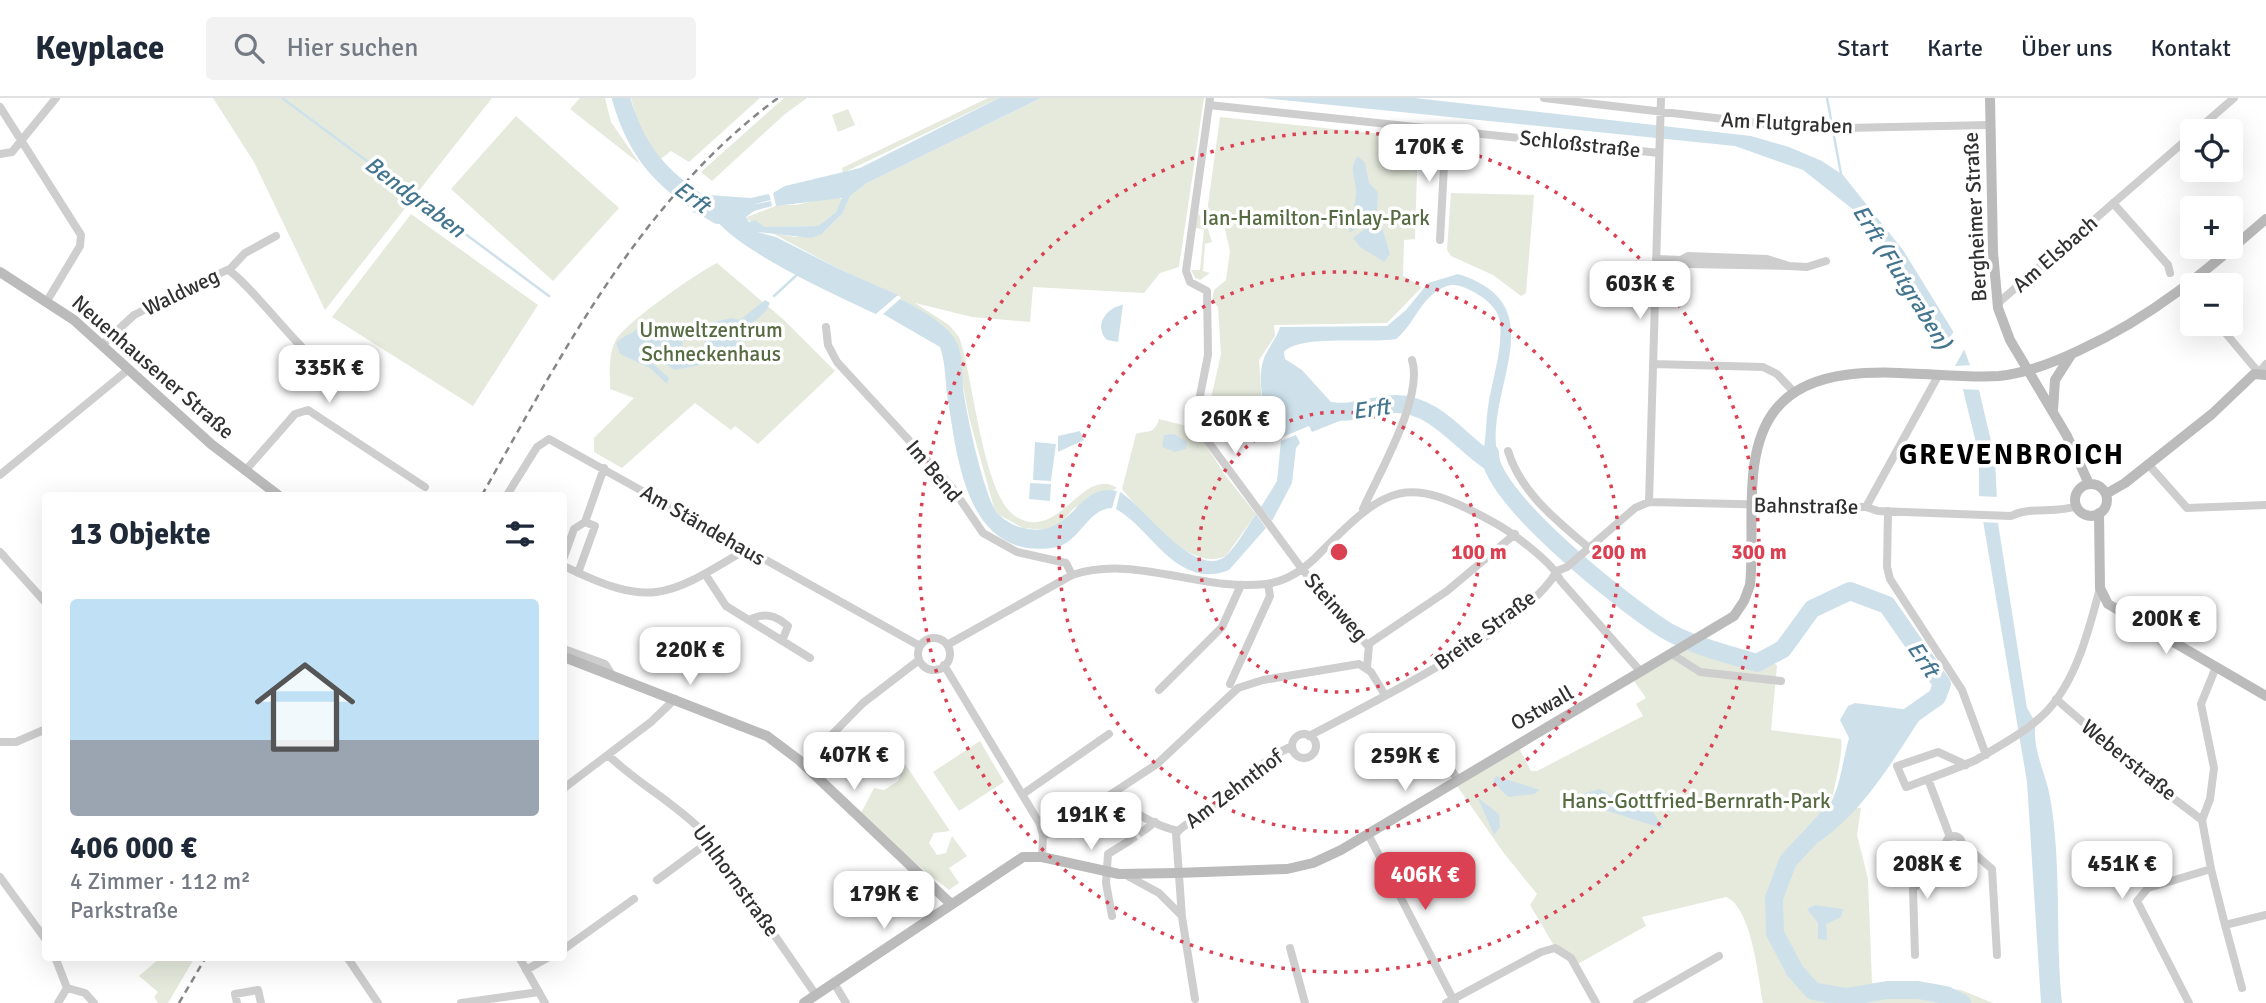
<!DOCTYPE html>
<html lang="de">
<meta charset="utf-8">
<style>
body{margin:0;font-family:Signika,sans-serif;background:#f2f2f3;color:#1f2937;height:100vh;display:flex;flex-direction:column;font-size:26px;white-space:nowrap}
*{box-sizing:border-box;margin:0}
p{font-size:23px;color:#747a83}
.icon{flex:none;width:38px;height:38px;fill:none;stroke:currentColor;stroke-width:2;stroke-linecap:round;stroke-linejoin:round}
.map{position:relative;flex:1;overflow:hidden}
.drawer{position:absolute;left:42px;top:394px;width:525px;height:469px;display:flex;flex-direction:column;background:#fff;border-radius:7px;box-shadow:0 7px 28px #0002}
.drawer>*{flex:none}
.tools{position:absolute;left:2180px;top:21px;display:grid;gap:14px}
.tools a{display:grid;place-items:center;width:63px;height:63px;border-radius:7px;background:#fff;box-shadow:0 7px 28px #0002;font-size:35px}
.price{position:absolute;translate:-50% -60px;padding:0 16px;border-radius:14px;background:#fff;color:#222;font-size:23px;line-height:46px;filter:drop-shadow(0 2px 4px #0008)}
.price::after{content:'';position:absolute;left:50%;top:42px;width:21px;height:16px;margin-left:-10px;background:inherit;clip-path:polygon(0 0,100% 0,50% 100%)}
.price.current{background:#da4152;color:#fff}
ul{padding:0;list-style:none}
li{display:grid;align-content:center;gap:14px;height:371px;padding:0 28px}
li span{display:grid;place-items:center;height:217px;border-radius:7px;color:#555}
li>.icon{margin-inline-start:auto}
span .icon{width:126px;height:126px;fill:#fffc;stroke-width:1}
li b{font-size:30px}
h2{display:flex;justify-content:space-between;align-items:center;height:84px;padding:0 28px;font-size:30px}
header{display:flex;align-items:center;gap:42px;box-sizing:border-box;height:98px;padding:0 35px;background:#fff;border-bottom:2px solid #e0e1e3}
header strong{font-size:33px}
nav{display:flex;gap:38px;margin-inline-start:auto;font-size:24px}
.search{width:490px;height:63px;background:#f2f2f3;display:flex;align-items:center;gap:18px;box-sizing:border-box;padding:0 24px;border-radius:7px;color:#747a83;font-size:26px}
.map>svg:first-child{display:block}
</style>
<header>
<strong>Keyplace</strong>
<div class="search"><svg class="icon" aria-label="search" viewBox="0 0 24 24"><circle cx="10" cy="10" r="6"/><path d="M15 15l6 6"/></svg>Hier suchen</div>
<nav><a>Start</a><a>Karte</a><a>Über uns</a><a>Kontakt</a></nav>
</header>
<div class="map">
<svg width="2266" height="905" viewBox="0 0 2266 905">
<rect width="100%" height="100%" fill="#fff"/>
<path fill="#e5eadd" d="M213 0H492L325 212 254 64Z
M580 0H605L611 24 640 66 570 11Z
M631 0H760L689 64 671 53 658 63 642 41Z
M784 0H807L785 16 712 83 701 74Z
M988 0H999L843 75 842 70Z
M1041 0H1204L1179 169 1160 175 1144 195 1033 189 1030 224 972 219 915 205 949 227 959 239C974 278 982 401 1018 420 1061 442 1083 368 1117 390L1074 410 1058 428 1047 432 1023 430 999 417 994 410 969 319 954 241 900 201 901 199 839 171 772 135 795 139 822 136 842 116 849 98 867 85Z
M848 11 855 27 838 34 832 17Z
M516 18 619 110 553 183 451 91Z
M1220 19 1418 40 1415 141 1404 142 1403 178 1422 189 1387 225 1274 227 1275 238 1259 262 1262 306 1219 320 1210 305 1221 256 1218 209 1212 203 1214 192 1226 182 1230 153 1223 123 1215 126 1207 114Z
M1451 95 1534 97 1526 195 1521 198 1493 177 1451 158 1447 152Z
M836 98 843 102 836 114 818 128 765 129 748 122 747 119 778 107H796Z
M1198 115 1207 128 1212 144 1205 146 1203 173 1210 175 1200 182 1195 180 1191 172H1200L1204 131 1195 130Z
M411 116 538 207 473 308 332 219Z
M717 165 784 222 835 273 758 346 735 328 731 332 695 305 622 370 594 354V340L634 300 610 291C610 275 608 256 616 242 625 225 697 175 717 165Z
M1159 321 1195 330 1225 377 1256 416 1226 458C1190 475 1143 416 1122 391L1136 336C1148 332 1154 337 1159 321Z
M1697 545 1756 565 1769 558 1777 568 1771 632 1841 641C1844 655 1833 691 1831 709L1861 710 1857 737 1868 781 1872 885 1961 892 1993 905H1763C1758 879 1752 810 1726 799L1642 819 1646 828 1574 868 1556 851 1530 807 1537 796 1503 754 1457 688 1519 650 1531 673H1537L1643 618 1636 606 1646 600 1634 583Z
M980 643 1004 684 959 713 933 674Z
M905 666 950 733 934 735 929 745 937 757 946 755 952 738 967 758 949 770 959 785 949 792 904 756 861 715 874 690 884 692 898 683Z
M161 859H195L168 905H158L154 899 158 894 139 878Z"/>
<path fill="#cee1eb" d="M999 0H1041L867 85 850 98 842 116 822 136 811 140 757 134 776 139 839 171 898 197 876 216C835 197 741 154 716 122L692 114 708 97 751 100 769 96 771 102 752 107 771 103 772 108 754 113 746 119 749 124 755 122 765 129 818 128 836 114 842 100 776 108 773 95 785 88 860 70Z
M1262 0H1415L1751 38 1789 49 1822 63 1843 77 1903 152 1964 251 1979 292 1995 360 1998 425 2027 610 2036 625C2031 650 2046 675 2050 699 2062 767 2055 837 2062 905H2041L2027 684 1979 399V357L1963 292 1929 225 1875 137 1855 113 1803 72 1735 48Z
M1358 58 1365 65 1369 85 1378 94 1377 113 1350 135C1347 120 1356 110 1356 96 1357 82 1347 70 1358 58Z
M1379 120 1390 156 1384 164 1360 149 1353 140Z
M1458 176C1564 209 1474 300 1501 371L1493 377 1479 366C1487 348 1485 329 1488 309 1492 281 1503 252 1500 224 1498 210 1484 199 1472 193 1464 189 1455 185 1447 188 1420 198 1416 225 1396 241 1368 246 1300 236 1284 254L1285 261 1302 272 1331 304 1352 307 1354 311 1352 318 1312 334 1309 328 1280 340C1277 327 1268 322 1265 310 1260 293 1258 269 1267 254 1272 244 1277 239 1280 229L1387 228 1406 212 1428 185Z
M900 201C917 209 951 228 958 247 963 260 962 276 963 290 967 319 981 384 994 410 999 420 1013 428 1024 430 1073 442 1076 384 1117 393L1112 410C1086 411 1080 447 1052 450 967 461 958 363 948 303 945 285 946 266 940 249L883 216Z
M765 202 770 205C765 217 757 221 748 229 742 236 741 246 735 253 725 264 688 269 675 272L651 257 649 262 669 280 667 286 650 270 620 256 616 245C624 236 634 236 643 227L681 235 683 248 692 257 703 249 711 225 731 220 740 222Z
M1123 207 1118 244 1107 242C1093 229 1106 209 1123 207Z
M1080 333 1084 342 1058 354V338Z
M1174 336 1187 344 1186 351 1175 354 1162 349 1164 337Z
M1296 337 1300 345 1296 350 1292 385 1272 423 1261 409 1277 383 1281 343Z
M1035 344 1056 346 1051 383 1033 382Z
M1030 385 1051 386 1050 403 1029 401Z
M1120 394C1143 407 1197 485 1227 457 1238 446 1247 429 1256 416L1266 430 1229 472C1177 493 1151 430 1116 411Z
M1855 605 1910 612 1920 621C1891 666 1863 713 1819 744L1809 731C1842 700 1838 680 1849 640L1840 622 1848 608Z
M1496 678 1540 692 1534 696 1508 699 1493 684Z
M1600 691 1622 705 1642 697 1664 731 1567 700Z
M1478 700 1499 716 1500 729 1494 737Z
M1815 807 1843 811 1841 819 1826 826 1827 842 1818 841V825L1807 811Z"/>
<path fill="#fff" d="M1955 231 1966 248 1955 268 1974 267 1983 292 1959 291 1941 255Z
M1975 398 1999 399 2002 425 1979 424Z"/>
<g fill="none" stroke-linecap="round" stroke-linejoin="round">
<path stroke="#cee1eb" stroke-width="2.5" d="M282 0 549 198
M1827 0 1841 76
M774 198 800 174"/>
<path stroke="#cee1eb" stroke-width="18" d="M621 0C637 58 667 87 718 117
M1330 313C1353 317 1374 306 1396 306 1435 306 1460 344 1489 363
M1490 355C1488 399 1629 510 1667 533 1694 548 1728 556 1757 565L1783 551 1812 511 1850 493 1887 507 1942 586 1937 599 1894 629
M1829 719 1788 763 1774 800 1775 835 1795 873 1813 893 1846 899 1887 892H1918L1946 897 1962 905"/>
<path stroke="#d6d6d6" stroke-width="8" stroke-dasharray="8 4" stroke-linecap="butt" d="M1129 743 1146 731"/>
<path stroke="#cecece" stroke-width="8" d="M1544 0 1775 27 1844 30 1990 27
M1209 7 1659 55
M0 9 81 137 80 148 47 203
M2196 33 2234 0
M0 56 12 54 56 0
M2113 105 2168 167 2170 175
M1440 142 1446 31
M1656 161 1681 162 1688 158 1767 161 1789 168 1687 166 1681 162
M1789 168 1807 169 1826 163
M229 172 245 155 276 138
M1997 206 2193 36
M2218 226 2259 275 2266 266
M826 229 828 247 837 264 951 388 983 435 1017 454 1066 465 1072 477
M103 246 134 217 227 172C238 174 286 234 301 248
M1653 266 1763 269 1777 276 1794 294
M1199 328 1196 318 1208 257 1207 193 1190 184 1186 173 1210 0
M1201 334 1302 471 1367 547 1447 493 1515 436
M1508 353C1521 395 1556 422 1589 450
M2148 366 2187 410 2266 407
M245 373 295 316 308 312 425 389
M0 377 129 271
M507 397 537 349 549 341 920 548
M1649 404 1661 0
M1866 409 1938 278
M1363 411C1379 375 1424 299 1412 262
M1888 413 1887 469 1890 481 1962 592 1986 657
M0 454 46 505
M564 459 574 431 585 424
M564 468C651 511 667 499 745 452
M1557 473 1567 469 1635 410 1649 404 1866 409 1878 413 2011 418C2030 408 2056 416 2077 408
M578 475 595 428 585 424 604 370
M705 476 726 508 810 560
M749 522C765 514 775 517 788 528L782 543
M918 556a16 16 0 1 1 32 0a16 16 0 1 1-32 0Z
M947 547 1072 477C1135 456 1202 494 1266 486 1288 483 1306 470 1320 455 1388 386 1406 376 1493 424 1510 433 1554 465 1560 482L1641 574
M564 551 605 566 612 577
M1672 556 1700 574 1781 583
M944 567 1040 726 1043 737 1042 759
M1367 569 1369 547
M1230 586 1270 498 1268 486
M1159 592 1222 529 1241 487
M2056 601 2153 685 2202 722
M1292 648a12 12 0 1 1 24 0a12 12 0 1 1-24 0Z
M1309 638C1371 605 1524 531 1557 473
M1430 640 1458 682
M0 644H16L46 631
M608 657C638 686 675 705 703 734L816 897
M803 666 863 605 919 562
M1966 667 1938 654 1897 668 1906 689C1930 680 1953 672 1976 662 1999 648 2028 633 2047 613 2077 581 2089 531 2100 490
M1928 681 1950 739
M564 690 651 624 675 601
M1115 694C1126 713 1157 728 1178 733
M1023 696 1109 636
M1146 731 1155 724
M1368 736 1455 905
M1043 737 1052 735 1157 666 1238 590 1263 582 1359 566 1371 574 1385 597
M1946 746a8 8 0 1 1 16 0a8 8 0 1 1-16 0Z
M1961 744 1992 771 1997 857
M2211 771 2225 827 2266 817
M1126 777 1159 795 1180 816
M0 779 46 842
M657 782 710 743
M1112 818 1106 785 1108 756 1129 743
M2225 827 2242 890
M1290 850 1305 905
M564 851 634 801
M1915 857 1913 791 1948 752
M55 859 67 890
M347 859 378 905
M519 859 545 905
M526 872 549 859
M834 885 846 905
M67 890 85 895 94 905
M1195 901 1182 819 1176 736C1183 725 1197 723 1207 715 1236 692 1257 664 1292 648
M58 905 67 890
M237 905 235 896 258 892 261 905
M461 905 539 894
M1446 905 1541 854 1555 850 1571 860 1596 905
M1637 905 1719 858
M2189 905 2137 803 2148 790 2211 771 2202 722 2210 701 2214 670 2201 606 2216 569"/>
<path stroke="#bbb" stroke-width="10" d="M1990 0 1993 154 1998 210 2010 242 2067 338 2089 386
M0 174 74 222 211 346 278 397
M2053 312 2055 282 2071 257
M2075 402a16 16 0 1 1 32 0a16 16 0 1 1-32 0Z
M2106 396 2125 385 2212 316 2254 276 2266 277
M2099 415 2100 490 2108 506 2266 598
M564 559 767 638 799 662 951 806
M804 905 1023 759H1042L1119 776 1177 775 1287 771 1313 765 1341 752 1734 518 1744 503 1750 487C1756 434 1740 355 1776 311 1823 253 1933 283 1999 278 2028 275 2055 264 2080 252 2154 218 2206 173 2266 121"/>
<path stroke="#868686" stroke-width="2.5" stroke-dasharray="7 5" stroke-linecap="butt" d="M482 397C563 254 642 100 778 0
M179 905 206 859"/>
</g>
<g fill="none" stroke="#da4152" stroke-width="3.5" stroke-dasharray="3.5 7">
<circle cx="1339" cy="454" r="140"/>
<circle cx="1339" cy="454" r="280"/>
<circle cx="1339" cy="454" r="420"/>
</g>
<g text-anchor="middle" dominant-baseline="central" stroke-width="7" stroke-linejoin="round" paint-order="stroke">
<g font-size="21" fill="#313131" stroke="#fff">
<text transform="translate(1787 25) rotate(3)">Am Flutgraben</text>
<text transform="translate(1580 46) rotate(6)">Schloßstraße</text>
<text transform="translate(1975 119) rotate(-93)">Bergheimer Straße</text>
<text transform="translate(2055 156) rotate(-41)">Am Elsbach</text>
<text transform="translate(181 194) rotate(-26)">Waldweg</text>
<text transform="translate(153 269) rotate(41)">Neuenhausener Straße</text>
<text transform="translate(934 373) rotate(50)">Im Bend</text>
<text transform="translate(1806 408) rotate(1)">Bahnstraße</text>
<text transform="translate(703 427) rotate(30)">Am Ständehaus</text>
<text transform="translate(1336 509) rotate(48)">Steinweg</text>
<text transform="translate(1485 532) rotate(-36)">Breite Straße</text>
<text transform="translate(1542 610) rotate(-30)">Ostwall</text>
<text transform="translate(2129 662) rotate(39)">Weberstraße</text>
<text transform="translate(1234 691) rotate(-37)">Am Zehnthof</text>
<text transform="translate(736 783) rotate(54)">Uhlhornstraße</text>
</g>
<g font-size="21" fill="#566b41" stroke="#fff">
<text x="1316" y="120">Ian-Hamilton-Finlay-Park</text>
<text x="711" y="232">Umweltzentrum<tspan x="711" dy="24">Schneckenhaus</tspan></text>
<text x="1696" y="703">Hans-Gottfried-Bernrath-Park</text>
</g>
<g font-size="23" font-style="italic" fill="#43758f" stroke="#fff">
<text transform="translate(415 99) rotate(37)">Bendgraben</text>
<text transform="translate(692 99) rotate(36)">Erft</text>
<text transform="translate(1902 179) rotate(58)">Erft (Flutgraben)</text>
<text transform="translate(1371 311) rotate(-8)">Erft</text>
<text transform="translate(1923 561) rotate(56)">Erft</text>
</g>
<g font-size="28" font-weight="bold" letter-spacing="2" fill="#000" stroke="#fff">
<text x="2012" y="357">GREVENBROICH</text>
</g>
</g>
<circle cx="1339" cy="454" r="10" fill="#da4152" stroke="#fff" stroke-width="3.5"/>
<g font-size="21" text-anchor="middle" font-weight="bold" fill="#da4152" stroke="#fff" stroke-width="7" stroke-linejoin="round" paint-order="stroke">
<text x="1479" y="461">100 m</text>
<text x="1619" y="461">200 m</text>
<text x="1759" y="461">300 m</text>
</g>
</svg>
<div class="tools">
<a><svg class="icon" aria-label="locate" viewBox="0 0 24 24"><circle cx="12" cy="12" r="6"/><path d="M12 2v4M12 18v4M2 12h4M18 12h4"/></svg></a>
<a>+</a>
<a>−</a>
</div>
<b class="price" style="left:1429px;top:86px">170K €</b>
<b class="price" style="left:1640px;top:223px">603K €</b>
<b class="price" style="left:329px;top:307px">335K €</b>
<b class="price" style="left:1235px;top:358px">260K €</b>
<b class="price" style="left:2166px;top:558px">200K €</b>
<b class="price" style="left:690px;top:589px">220K €</b>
<b class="price" style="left:854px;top:694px">407K €</b>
<b class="price" style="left:1405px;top:695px">259K €</b>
<b class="price" style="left:1091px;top:754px">191K €</b>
<b class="price" style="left:1927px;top:803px">208K €</b>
<b class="price" style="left:2122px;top:803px">451K €</b>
<b class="price current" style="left:1425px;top:814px">406K €</b>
<b class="price" style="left:884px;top:833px">179K €</b>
<section class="drawer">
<h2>13 Objekte<svg class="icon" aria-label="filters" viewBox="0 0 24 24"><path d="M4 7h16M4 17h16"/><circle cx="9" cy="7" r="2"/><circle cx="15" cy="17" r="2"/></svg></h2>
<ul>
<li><span style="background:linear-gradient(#bfe0f5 65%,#9aa5b1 0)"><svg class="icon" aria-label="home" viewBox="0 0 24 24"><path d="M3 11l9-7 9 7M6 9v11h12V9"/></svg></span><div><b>406 000 €</b><p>4 Zimmer · 112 m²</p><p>Parkstraße</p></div></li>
</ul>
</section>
</div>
